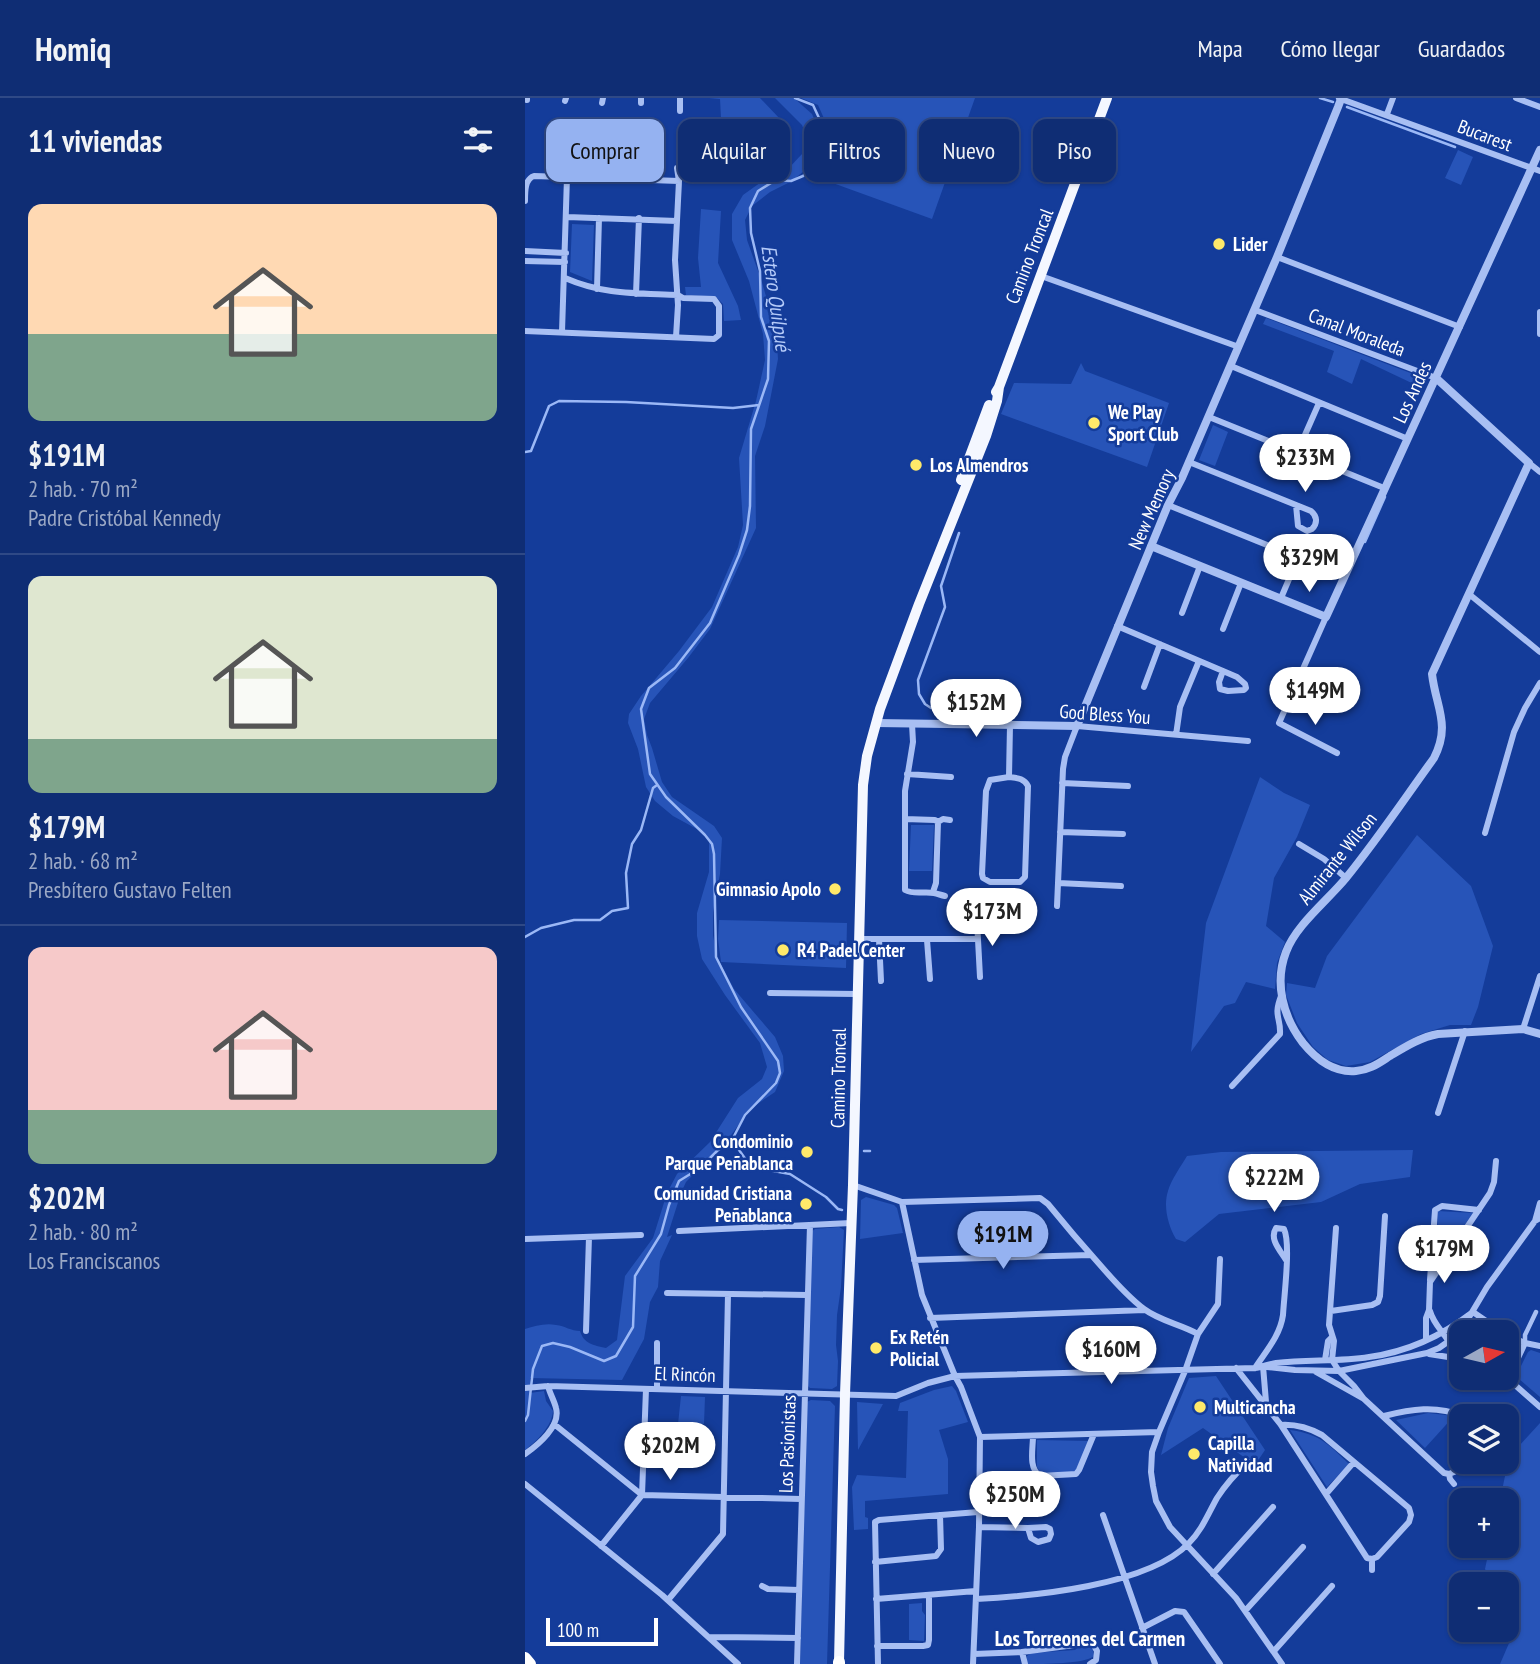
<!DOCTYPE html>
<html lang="es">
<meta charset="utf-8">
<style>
body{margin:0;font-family:"PT Sans Narrow",sans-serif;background:#183579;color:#f1f3f6;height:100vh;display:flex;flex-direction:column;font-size:26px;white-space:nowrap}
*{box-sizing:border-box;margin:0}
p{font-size:23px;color:#9ba8c5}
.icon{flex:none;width:38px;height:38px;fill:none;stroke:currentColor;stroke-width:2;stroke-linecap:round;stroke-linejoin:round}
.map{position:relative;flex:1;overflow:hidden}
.sheet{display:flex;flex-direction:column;background:#0f2d74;width:525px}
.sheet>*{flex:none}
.hud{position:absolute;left:21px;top:21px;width:665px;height:63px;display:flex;gap:14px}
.needle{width:46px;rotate:82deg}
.fabs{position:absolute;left:924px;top:1222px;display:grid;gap:14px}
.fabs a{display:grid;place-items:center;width:70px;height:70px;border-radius:14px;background:#0f2d74;box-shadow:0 2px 5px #0004,0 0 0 2px #2f4986;font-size:35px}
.scale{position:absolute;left:21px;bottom:18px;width:112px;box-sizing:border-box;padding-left:7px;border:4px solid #fff;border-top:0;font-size:19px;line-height:24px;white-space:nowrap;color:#fff;-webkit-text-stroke:5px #143c9a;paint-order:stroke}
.price{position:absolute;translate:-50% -60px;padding:0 16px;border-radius:24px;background:#fff;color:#222;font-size:23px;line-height:46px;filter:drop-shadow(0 2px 4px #0008)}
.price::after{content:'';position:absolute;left:50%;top:42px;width:21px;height:16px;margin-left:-10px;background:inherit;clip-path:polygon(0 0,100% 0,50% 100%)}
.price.active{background:#95b2f1;color:#111}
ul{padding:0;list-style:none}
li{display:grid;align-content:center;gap:14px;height:371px;padding:0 28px}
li+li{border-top:2px solid #2f4986}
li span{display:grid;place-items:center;height:217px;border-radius:14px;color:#555}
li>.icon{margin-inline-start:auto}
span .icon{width:126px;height:126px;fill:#fffc;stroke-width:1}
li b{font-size:30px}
h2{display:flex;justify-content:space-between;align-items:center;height:84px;padding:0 28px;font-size:30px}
.tag{padding:0 24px;border-radius:14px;background:#0f2d74;box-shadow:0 2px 5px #0004,0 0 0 2px #2f4986;font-size:24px;line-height:63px}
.tag.active{background:#95b2f1;color:#111}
header{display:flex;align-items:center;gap:42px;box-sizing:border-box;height:98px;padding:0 35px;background:#0f2d74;border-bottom:2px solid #2f4986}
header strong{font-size:33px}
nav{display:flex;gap:38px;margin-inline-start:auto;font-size:24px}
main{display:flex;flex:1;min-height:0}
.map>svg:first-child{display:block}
</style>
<header>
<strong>Homiq</strong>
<nav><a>Mapa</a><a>Cómo llegar</a><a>Guardados</a></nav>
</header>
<main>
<section class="sheet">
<h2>11 viviendas<svg class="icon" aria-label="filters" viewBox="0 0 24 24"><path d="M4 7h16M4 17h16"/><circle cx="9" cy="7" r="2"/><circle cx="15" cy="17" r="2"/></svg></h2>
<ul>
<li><span style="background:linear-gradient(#ffd9b3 60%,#7fa58c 0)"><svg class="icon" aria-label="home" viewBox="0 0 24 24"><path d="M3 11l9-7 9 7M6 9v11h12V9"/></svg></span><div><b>$191M</b><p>2 hab. · 70 m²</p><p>Padre Cristóbal Kennedy</p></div></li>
<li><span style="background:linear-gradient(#dfe7d0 75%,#7fa58c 0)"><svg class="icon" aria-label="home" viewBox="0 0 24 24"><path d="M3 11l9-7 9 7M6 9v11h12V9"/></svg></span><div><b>$179M</b><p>2 hab. · 68 m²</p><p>Presbítero Gustavo Felten</p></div></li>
<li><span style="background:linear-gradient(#f6c9c9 75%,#7fa58c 0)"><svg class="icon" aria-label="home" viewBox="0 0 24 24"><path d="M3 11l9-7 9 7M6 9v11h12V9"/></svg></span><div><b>$202M</b><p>2 hab. · 80 m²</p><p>Los Franciscanos</p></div></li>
</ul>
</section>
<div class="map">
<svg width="1015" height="1566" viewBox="0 0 1015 1566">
<rect width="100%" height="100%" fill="#143c9a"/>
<path fill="#2754b8" d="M184 0H235L256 22 196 20 195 1Z
M250 0H269L287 16 296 36V50L292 62 267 83 245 94 227 108 220 122 222 142 236 181 251 233 253 261 240 328 230 358 231 430 185 531 163 560 125 605 119 621 122 637 127 650 137 684 147 699 189 728 197 740 195 776 188 814V837L192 859 209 891 250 939 258 958 259 973 250 994 225 1011 204 1040 161 1084 156 1095 142 1139 147 1137 135 1163 133 1189 125 1204 119 1241 97 1282 5 1280V1295L19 1293 21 1303 28 1313C27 1328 12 1343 0 1352V1231C10 1228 20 1225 31 1227 40 1228 46 1233 55 1233 59 1246 68 1247 81 1250L92 1242 100 1178 128 1140 142 1095 152 1076 185 1044 213 1000 237 981 242 969 235 945 200 897 177 861 172 838V815L184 774V742L181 736 148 718 130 703 121 689 113 651 103 625 104 616 116 598 154 553 187 509 213 449 218 427 214 360 231 303 240 262 238 236 224 183 207 142V116L218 97 239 82 262 72 277 56 281 38 277 27Z
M276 0H450L407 121 294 80 301 25 293 7Z
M933 52 948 59 936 87 920 80Z
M176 111 196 113 193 165 213 208 216 222 199 223 198 206 191 199 161 197 160 189H176L173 160Z
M47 126 69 127 67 183 45 174Z
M741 220 896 279 893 288 836 261 827 286 802 274 809 253 738 226Z
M556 265 560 273 644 305 622 369 476 316 489 285 546 286Z
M688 327 703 334 690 368 674 362Z
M735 679 759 695 785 707 772 739 749 780 741 828 760 844 752 865 750 891 721 884 710 905 699 908 666 954 681 825Z
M386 727H409L407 773H384Z
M892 737 946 788 968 848 953 909 946 927H925L896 936 845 964 821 968 803 962 788 949 772 925 761 897 762 885 790 890 802 858Z
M194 822 322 825 321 870 196 864 193 841Z
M888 1052 885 1079 835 1086 796 1104 694 1116 660 1144 651 1141C643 1128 638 1108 643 1093 646 1082 656 1068 662 1058L696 1054Z
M341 1099 369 1107 372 1110 378 1135 335 1141 336 1102Z
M913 1113 948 1115 910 1170Z
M314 1129 319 1132 316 1189 312 1217 311 1247 313 1263 312 1288 307 1291 285 1290 282 1287 286 1134 290 1131Z
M1006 1252 1015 1255V1299L993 1280 992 1276 1003 1254Z
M691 1278 740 1352 730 1367 678 1330 636 1357 643 1330 664 1280Z
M427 1288 431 1293 443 1324 414 1332 423 1361V1396L340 1403V1419L343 1420V1431L329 1432 327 1389 332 1377 381 1380 383 1313H373L375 1305 409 1292Z
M156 1298 180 1299 179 1326H153Z
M286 1302 305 1303 310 1308 302 1566H275L282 1304Z
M332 1304 358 1306 333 1352Z
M903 1315 929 1318 900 1350 871 1322Z
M1015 1325V1566H975L991 1529 982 1511V1486H968L960 1471 965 1447H982V1402H975L984 1359Z
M765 1332C795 1336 803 1346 824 1366L802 1389Z
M512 1342 564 1343 550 1374 516 1376 512 1369Z
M397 1505V1513L400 1517 399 1543 384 1542V1506Z
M556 1547 567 1549 569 1558C559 1566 519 1566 502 1566V1558L506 1555 550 1552Z"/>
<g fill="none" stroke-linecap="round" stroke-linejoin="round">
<path stroke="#9bb8f6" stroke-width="2.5" d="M795 0 808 4
M822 9 930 49
M0 354 6 353 24 308 34 303 101 304 208 310 234 307
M840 444 860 399
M406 610 400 606 394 596 393 582 420 509 416 488 434 435
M0 839 16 830 49 822H75L87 813 103 810 101 775 107 746 116 732 128 690 132 687
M207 1042 226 1069 265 1076 301 1099 313 1111 317 1112
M339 1053H345
M0 1323 3 1317 8 1271 17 1248 28 1245 45 1249 79 1263 91 1258 108 1229 110 1178 136 1136 144 1107 154 1083 175 1070 192 1053 207 1042 220 1017 251 985 255 975 253 963 216 909 191 859 189 756 187 746 180 737 141 699 125 676 116 611 124 590 150 570 185 525 214 457 222 432 225 408 226 331 243 281 244 243 236 219 235 173 226 135 225 110 233 93 251 82 266 83 278 78 289 68 295 32 294 20 288 7 270 0"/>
<path stroke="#a8bff3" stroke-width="4.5" d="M1000 1245V1237L1011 1214"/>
<path stroke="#a8bff3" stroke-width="6" d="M991 0 1015 9
M816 1 1015 73
M2 2V0
M40 3 41 0
M77 5 78 0
M116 5V0
M155 13V0
M862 16 868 0
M0 103C0 93 0 81 9 78L154 83
M42 119 152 123
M0 153 41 155
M752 159 935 229
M0 163 40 164
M516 178 714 249
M72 191 74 120
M111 196 114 120
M730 212 911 280
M1015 214V236
M0 233 189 241 194 237V208L189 201 158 200 153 197C111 195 79 197 40 180
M37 234 42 79
M151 239 153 207 150 162 154 83 152 70
M706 268 883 341
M684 319 859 390
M772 355 794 305
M664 364 786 413C792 418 793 425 787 431L782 433 773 428 771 407
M1004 365 1015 374
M643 407 769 458 771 461 770 467 756 500
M944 496 1015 554
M657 515 675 468
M801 519 754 625 812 655
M592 528 698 573 712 579 720 586 721 590 719 592 703 593 695 591 694 584 698 573
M698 531 716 485
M619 589 635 546
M387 626 388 644 380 693V792C389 797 399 793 409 795 413 796 416 797 420 798
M651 637 655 609 674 563
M382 676 426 679
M484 679C492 680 499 680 503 688L500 779 495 784H465L458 780 457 776 461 693 465 682Z
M484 679 485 627
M537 685 603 688
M380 721 410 722 413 724 418 721 425 722
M535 734 598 736
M960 735 989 634 1000 610 1015 585
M774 746 799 761 821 780
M533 785 596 788
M408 794 411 785 413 724
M532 808 538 671 540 659 552 628 723 643
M452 823 455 879
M334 841H453
M354 841 356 883
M402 842 405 881
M245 895 332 896
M998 931 1015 878
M707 988 755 936C756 919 748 919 756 898
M913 1015 940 933
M328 1087 377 1104 515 1100 523 1106C540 1127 558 1148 576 1168 589 1183 603 1199 619 1211 635 1223 655 1226 673 1236
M377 1104 397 1197 430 1278 436 1289 455 1339 454 1429 448 1566
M1010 1123 1015 1105
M811 1130 804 1227 809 1243 807 1262 814 1273 829 1288 839 1301
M154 1133 326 1125
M0 1141 116 1137
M695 1161 693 1206 673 1236 660 1273 634 1334 627 1354 626 1374 628 1388 631 1403 645 1429 711 1500 757 1566
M389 1162 566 1157
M905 1182 910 1112 917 1108 954 1112
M142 1195 282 1197
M806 1213 847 1207 853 1204 855 1198 860 1118
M905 1213C908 1225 918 1234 924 1244
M948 1214 977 1234
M405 1220 620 1212
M61 1233 64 1139
M982 1237 1000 1245 1015 1248
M901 1242V1220L904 1212 905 1184 965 1095 969 1084 971 1063
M904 1256 936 1261
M800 1262 803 1243 807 1239
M738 1268 741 1304
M742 1269 770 1272 814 1273 902 1255 914 1250 934 1236 962 1189 1010 1123 1015 1120
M711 1270 756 1327 842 1460 847 1461V1472
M730 1270C741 1253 755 1238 758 1217 759 1198 766 1146 759 1131L751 1130C744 1141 755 1152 761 1162
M791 1274 839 1301 919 1375 924 1376 925 1381 929 1386
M979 1279 990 1287 1015 1309
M983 1281 1000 1245
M0 1290 23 1288 371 1298 403 1285 430 1278 730 1270C737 1269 744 1266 751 1265 782 1261 813 1264 844 1259 882 1254 918 1237 948 1214
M132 1291V1245
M859 1318C886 1311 911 1307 938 1318
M29 1326 117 1397 276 1401
M756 1327C772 1326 784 1330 797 1337L884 1410 886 1417 884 1424 852 1459 847 1461
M508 1338C508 1351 503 1370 515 1378L551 1376 554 1372 569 1336
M455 1339 634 1334
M0 1356C13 1347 36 1328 31 1310 29 1302 25 1296 23 1288
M924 1376 929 1374 938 1363
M0 1386 137 1497 213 1566
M801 1396 829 1364
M578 1417 630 1566
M454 1429 503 1430
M521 1429 525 1431 526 1436 524 1441 513 1444 506 1440 503 1430Z
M76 1448 117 1397 121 1291
M350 1464 411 1458 416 1451 415 1417
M688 1476 748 1409
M237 1488 243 1491 274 1492
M351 1501 451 1493
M451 1501C508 1498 623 1488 664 1445 677 1432 683 1416 692 1400 701 1386 711 1375 723 1364
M143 1502 198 1436 203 1196
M720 1513 778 1449
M617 1530 650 1513 659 1514 695 1566
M184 1539 273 1540
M352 1548H398L403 1547 404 1542V1497
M749 1553 807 1488
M497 1554 500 1566
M449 1556 497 1554 564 1545 568 1546 572 1553 571 1562 565 1566
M272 1566 285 1127
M353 1566 350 1424 354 1422 453 1414"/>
<path stroke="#a8bff3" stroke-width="8" d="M911 280 1004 365 907 576C911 610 926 626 909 660 880 700 852 742 821 780 802 803 771 827 761 854 749 885 758 919 778 945 791 961 809 975 831 973 845 972 854 965 865 958 880 949 896 939 913 936L998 931 1015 936
M626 448 801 519 1015 52
M351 625 552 628 643 407 657 380 752 159 813 9 816 1 815 0"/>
<path stroke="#f4f7ff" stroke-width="10" d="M471 294 474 289 582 0
M436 382 464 307
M314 1564 320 1296 328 1087 338 687 342 658 355 611 394 506 461 338 472 303 474 289"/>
<path stroke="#fff" stroke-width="12" d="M0 1560 5 1566
M314 1566V1564"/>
</g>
<g fill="#ffe96a" stroke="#143c9a" stroke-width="2.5">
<circle cx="694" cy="146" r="7"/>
<circle cx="569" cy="325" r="7"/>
<circle cx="391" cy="367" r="7"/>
<circle cx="310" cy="791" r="7"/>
<circle cx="258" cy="852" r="7"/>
<circle cx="282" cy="1054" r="7"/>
<circle cx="281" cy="1106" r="7"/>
<circle cx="351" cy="1250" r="7"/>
<circle cx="675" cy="1309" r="7"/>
<circle cx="669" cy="1356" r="7"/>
</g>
<g text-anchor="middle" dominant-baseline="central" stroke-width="5" stroke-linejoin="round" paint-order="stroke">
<g font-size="19" fill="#fff" stroke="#143c9a">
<text transform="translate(960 37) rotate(21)">Bucarest</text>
<text transform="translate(504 158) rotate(-69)">Camino Troncal</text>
<text transform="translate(832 234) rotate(21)">Canal Moraleda</text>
<text transform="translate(887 294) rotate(-65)">Los Andes</text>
<text transform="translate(626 411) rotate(-66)">New Memory</text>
<text transform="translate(580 616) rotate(4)">God Bless You</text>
<text transform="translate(812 760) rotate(-51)">Almirante Wilson</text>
<text transform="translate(313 980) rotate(-89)">Camino Troncal</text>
<text transform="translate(160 1276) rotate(2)">El Rincón</text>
<text transform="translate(262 1346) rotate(-88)">Los Pasionistas</text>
</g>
<g font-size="19" font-weight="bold" fill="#fff" stroke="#143c9a" text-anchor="start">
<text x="708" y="146">Lider</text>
<text x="583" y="314">We Play<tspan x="583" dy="22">Sport Club</tspan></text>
<text x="405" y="367">Los Almendros</text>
<text x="296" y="791" text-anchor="end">Gimnasio Apolo</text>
<text x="272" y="852">R4 Padel Center</text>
<text x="268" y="1043" text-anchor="end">Condominio<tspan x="268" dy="22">Parque Peñablanca</tspan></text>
<text x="267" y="1095" text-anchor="end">Comunidad Cristiana<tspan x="267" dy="22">Peñablanca</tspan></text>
<text x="365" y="1239">Ex Retén<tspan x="365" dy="22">Policial</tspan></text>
<text x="689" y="1309">Multicancha</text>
<text x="683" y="1345">Capilla<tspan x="683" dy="22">Natividad</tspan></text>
</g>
<g font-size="21" font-style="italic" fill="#b5cbf9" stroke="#143c9a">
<text transform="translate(251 200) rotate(82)">Estero Quilpué</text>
</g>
<g font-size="21" font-weight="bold" fill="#fff" stroke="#143c9a">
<text x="565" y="1540">Los Torreones del Carmen</text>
</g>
</g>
</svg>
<div class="fabs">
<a><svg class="needle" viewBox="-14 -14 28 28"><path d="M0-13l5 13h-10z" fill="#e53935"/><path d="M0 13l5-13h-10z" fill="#9ba8c5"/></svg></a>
<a><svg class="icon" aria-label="layers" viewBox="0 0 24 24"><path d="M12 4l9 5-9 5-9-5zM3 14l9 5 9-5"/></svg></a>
<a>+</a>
<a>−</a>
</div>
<div class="scale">100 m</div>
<b class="price" style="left:780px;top:396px">$233M</b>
<b class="price" style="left:784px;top:496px">$329M</b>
<b class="price" style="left:790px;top:629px">$149M</b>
<b class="price" style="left:451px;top:641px">$152M</b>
<b class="price" style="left:467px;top:850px">$173M</b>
<b class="price" style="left:749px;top:1116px">$222M</b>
<b class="price active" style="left:478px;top:1173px">$191M</b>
<b class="price" style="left:919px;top:1187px">$179M</b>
<b class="price" style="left:586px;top:1288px">$160M</b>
<b class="price" style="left:145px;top:1384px">$202M</b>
<b class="price" style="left:490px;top:1433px">$250M</b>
<div class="hud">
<a class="tag active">Comprar</a>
<a class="tag">Alquilar</a>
<a class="tag">Filtros</a>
<a class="tag">Nuevo</a>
<a class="tag">Piso</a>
</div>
</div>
</main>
